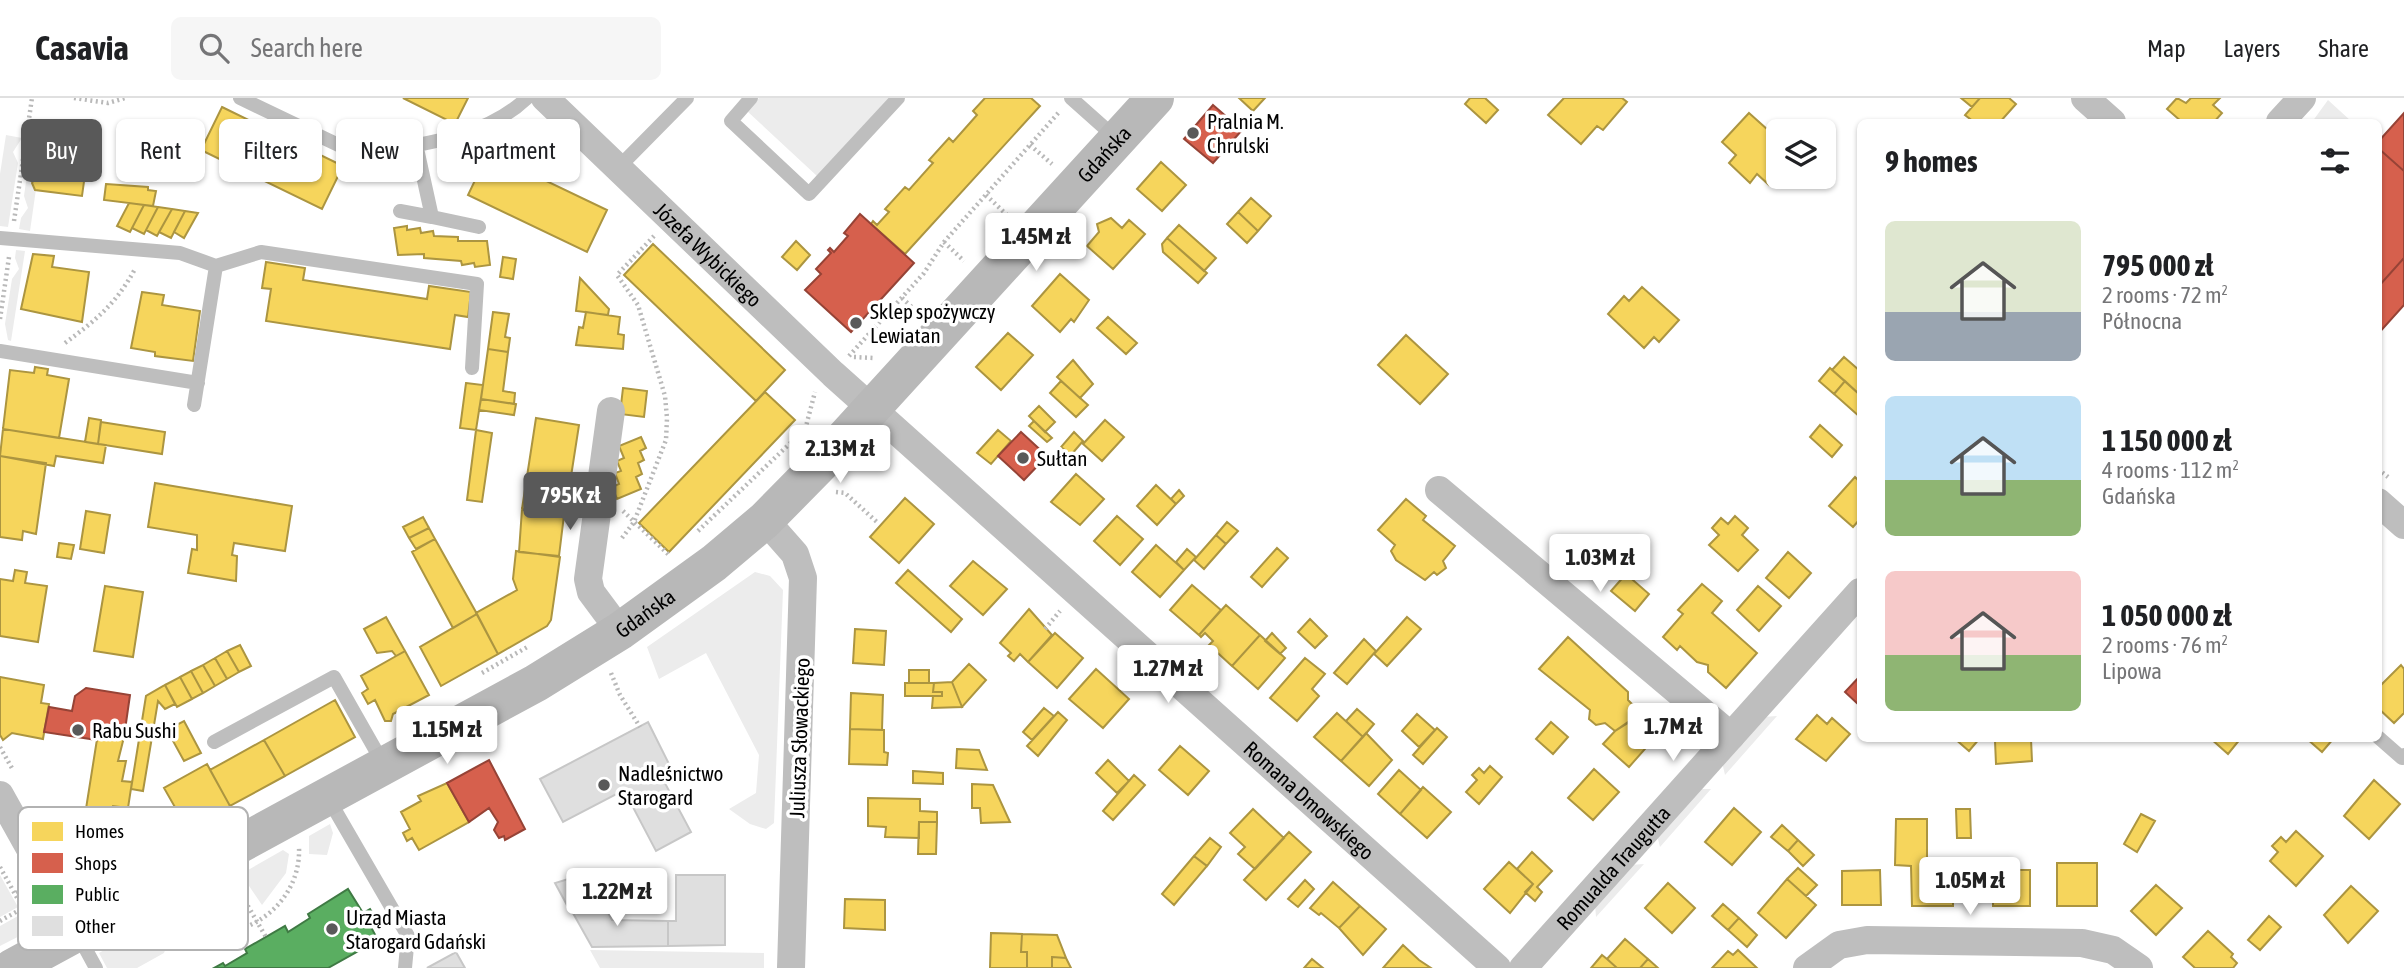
<!DOCTYPE html>
<meta charset="utf-8">
<style>
body{margin:0;font-family:"Asap Condensed",sans-serif;background:#f6f6f6;color:#202124;height:100vh;display:flex;flex-direction:column;font-size:26px;white-space:nowrap}
*{box-sizing:border-box;margin:0}
p{font-size:23px;color:#757577}
.icon{flex:none;width:38px;height:38px;fill:none;stroke:currentColor;stroke-width:2;stroke-linecap:round;stroke-linejoin:round}
.map{position:relative;flex:1;overflow:hidden}
.sheet{position:absolute;left:1857px;top:21px;width:525px;height:623px;display:flex;flex-direction:column;background:#fff;border-radius:10px;box-shadow:0 2px 5px #0004}
.sheet>*{flex:none}
.hud{position:absolute;left:21px;top:21px;width:665px;height:63px;display:flex;gap:14px}
.tools{position:absolute;left:1766px;top:21px;display:grid;gap:14px}
.tools a{display:grid;place-items:center;width:70px;height:70px;border-radius:10px;background:#fff;box-shadow:0 2px 5px #0004;font-size:35px}
.price{position:absolute;translate:-50% -60px;padding:0 16px;border-radius:7px;background:#fff;color:#222;font-size:23px;line-height:46px;filter:drop-shadow(0 2px 4px #0008)}
.price::after{content:'';position:absolute;left:50%;top:42px;width:21px;height:16px;margin-left:-10px;background:inherit;clip-path:polygon(0 0,100% 0,50% 100%)}
.price.on{background:#595959;color:#fff}
ul{padding:0;list-style:none}
li{display:flex;align-items:center;gap:21px;height:175px;padding:0 28px}
li span{display:grid;place-items:center;flex:none;width:196px;height:140px;border-radius:10px;color:#555}
li>.icon{margin-inline-start:auto}
span .icon{width:84px;height:84px;fill:#fffc;stroke-width:1}
li b{font-size:30px}
h2{display:flex;justify-content:space-between;align-items:center;height:84px;padding:0 28px;font-size:30px}
.pill{padding:0 24px;border-radius:10px;background:#fff;box-shadow:0 2px 5px #0004;font-size:24px;line-height:63px}
.pill.on{background:#595959;color:#fff}
header{display:flex;align-items:center;gap:42px;box-sizing:border-box;height:98px;padding:0 35px;background:#fff;border-bottom:2px solid #e0e0e0}
header strong{font-size:33px}
nav{display:flex;gap:38px;margin-inline-start:auto;font-size:24px}
.search{width:490px;height:63px;background:#f6f6f6;display:flex;align-items:center;gap:18px;box-sizing:border-box;padding:0 24px;border-radius:10px;color:#757577;font-size:26px}
.map>svg:first-child{display:block}
</style>
<header>
<strong>Casavia</strong>
<div class="search"><svg class="icon" aria-label="search" viewBox="0 0 24 24"><circle cx="10" cy="10" r="6"/><path d="M15 15l6 6"/></svg>Search here</div>
<nav><a>Map</a><a>Layers</a><a>Share</a></nav>
</header>
<div class="map">
<svg width="2404" height="870" viewBox="0 0 2404 870">
<rect width="100%" height="100%" fill="#fff"/>
<path fill="#ececec" d="M759 0H889L817 78 747 13Z
M2328 2 2351 23 2352 24H2312Z
M6 37 22 40 13 54 18 65 8 129 0 128V76Z
M32 41 43 42 38 74 32 85 36 91 30 133 19 131 21 120 28 110 24 98Z
M16 152 25 153 11 243 8 242 5 226 12 181 19 171 15 160Z
M755 474 770 478 783 492 774 725 766 731 750 726 729 711 756 695 759 657 706 555 659 581 647 549Z
M1777 618 1725 677 1722 664 1763 619Z
M1698 691H1711L1660 749 1657 737Z
M330 726 333 735 327 757 309 756V738Z
M283 752 289 756 286 775 262 807 241 776Z
M1644 766 1596 819 1595 806 1630 767Z
M0 777 18 809 0 819Z
M41 796C51 826 21 837 0 848V828L27 813 33 801Z
M152 825 171 836 164 855 137 870H107L99 855Z
M590 852 764 855V870H600Z"/>
<path fill="#f6d55c" stroke="#ac9540" stroke-width="2" d="M403 0H468L455 26Z
M985 0H1031L1040 8 905 156 871 126 873 123 877 127 889 114 885 111 905 89 909 92 933 65 929 62 949 40 953 44 977 17 973 13Z
M1239 0H1265L1253 13Z
M1470 0H1485L1498 12 1486 25 1465 6Z
M1564 0H1622L1627 4 1603 32 1597 28 1581 46 1548 17Z
M1961 0H1980L1972 9Z
M1980 0H2009L2016 6 2000 24H1974L1965 17Z
M2177 0 2186 5 2191 0H2220L2213 7 2222 15 2214 24H2182L2167 11Z
M222 9 343 68 322 111 201 52Z
M1749 15 1778 41V77L1769 87 1757 76 1750 85 1729 65 1736 57 1722 44Z
M146 33 173 37 169 60 142 56Z
M42 45 89 48 82 98 35 92 32 85 38 74Z
M488 55 607 112 587 154 468 97Z
M1161 64 1186 87 1162 113 1137 91Z
M106 86 148 89V92L156 93 153 108 104 102Z
M1251 100 1271 118 1258 133 1238 114Z
M129 105 144 107 130 134 117 128Z
M144 107 158 109 144 136 132 130Z
M158 109 172 111 157 138 146 132Z
M172 111 185 113 171 140 159 134Z
M185 113 198 115 184 140 174 134Z
M1238 114 1258 133 1247 145 1227 126Z
M1111 120 1122 130 1129 122 1145 136 1113 171 1087 148 1099 134 1097 126Z
M1179 127 1216 160 1204 173 1167 140Z
M407 128V132L420 130 421 135 433 133 434 138 458 139V143H487L490 167 475 169 474 165 462 167 461 163 424 160V156L398 157 394 130Z
M1167 140 1207 175 1198 185 1163 154 1162 146Z
M796 143 810 157 797 172 782 159Z
M653 146 785 272 756 303 624 177Z
M33 156 54 158 52 169 89 174 82 224 21 211Z
M503 159 516 161 513 181 500 179Z
M266 164 305 170 303 182 427 201 429 188 471 194 468 219 455 217 450 251 266 223 271 191 262 190Z
M1060 176 1089 202 1074 224 1071 221 1060 234 1032 208Z
M580 180 609 211 608 217 576 213Z
M1642 189 1679 222 1659 244 1654 239 1644 250 1608 216 1624 198 1629 203Z
M142 194 164 197 162 207 200 213 193 263 155 258V254L131 250Z
M493 214 509 216 505 239 510 240 508 254 488 251Z
M586 214 620 219 618 236 624 237 623 251 576 247 579 229 583 230Z
M1108 219 1137 245 1126 256 1097 230Z
M1008 235 1033 257 1001 292 976 269Z
M1406 237 1448 276 1420 306 1378 267Z
M488 251 508 254 503 293 515 295 514 306 481 301Z
M1844 259 1860 273V297L1832 272Z
M1073 262 1093 286 1080 300 1057 279Z
M35 269 48 271 47 277 69 281 59 340 3 331 10 272 34 275Z
M1830 270 1845 283 1834 296 1819 283Z
M1061 283 1088 307 1076 319 1050 295Z
M1845 283 1860 297V319L1834 296Z
M466 285 483 287 476 332 460 330Z
M623 290 647 293 644 319 620 316Z
M765 294 795 322 669 454 639 425Z
M481 301 516 306 514 317 479 312Z
M1039 308 1055 324 1045 334 1029 318Z
M89 320 101 322 98 346 85 344Z
M536 320 579 327 565 417 522 411Z
M1105 322 1124 339 1102 363 1083 346Z
M1034 323 1052 340 1047 344 1029 328Z
M101 324 165 334 162 356 98 346Z
M1820 327 1842 347 1832 359 1810 339Z
M3 331 106 347 103 365 56 358 54 368 0 358Z
M476 332 492 335 482 404 467 402Z
M998 332 1011 343 991 366 977 355Z
M1074 334 1083 343 1071 357 1061 349Z
M641 339 646 350 640 353 644 362 638 365 642 376 636 379 641 391 617 401 612 389 619 386 615 375 621 373 617 363 624 360 619 348Z
M0 358 46 365 36 436 23 433 22 442 0 439Z
M1076 376 1104 401 1080 427 1051 404Z
M1855 379 1860 384V421L1853 429 1829 408Z
M155 385 292 408 285 453 234 445 232 457 237 458 236 483 188 475 192 451 197 452V437L148 429Z
M1156 387 1176 406 1157 427 1137 408Z
M1179 392 1184 398 1176 406 1171 401Z
M905 400 934 426 899 465 870 439Z
M1406 401 1426 418 1423 422 1455 448 1443 463 1446 470 1437 477 1434 474 1425 482 1396 462 1391 453 1395 447 1378 432Z
M522 411 564 417 559 458 519 454Z
M86 413 110 417 104 455 80 451Z
M1117 418 1143 441 1120 467 1094 443Z
M1735 418 1748 430 1742 437 1758 452 1738 473 1709 447 1719 437 1712 430 1721 420 1728 426Z
M423 419 429 430 409 440 403 429Z
M1227 424 1238 433 1226 446 1216 437Z
M429 430 435 441 416 451 409 440Z
M1216 437 1226 446 1204 471 1194 462Z
M435 441 477 516 453 530 412 454Z
M59 445 74 447 71 461 57 459Z
M1156 447 1184 472 1160 499 1132 474Z
M1277 450 1288 460 1262 489 1251 479Z
M1187 451 1196 459 1184 472 1176 464Z
M516 453 560 459 551 522 547 528 498 556 476 515 517 492 513 481Z
M1788 454 1811 475 1789 500 1766 480Z
M973 463 1007 491 983 517 950 488Z
M15 472 27 474 25 485 47 488 38 544 0 538V481L13 483Z
M908 472 962 521 951 534 896 485Z
M1626 476 1649 496 1635 513 1611 493Z
M1702 486 1722 503 1712 515 1757 555 1726 590 1708 574V567L1697 564 1680 548 1677 552 1663 539 1683 516 1678 512Z
M1192 487 1221 512 1199 537 1170 512Z
M105 488 143 494 133 559 94 553Z
M1758 488 1781 508 1759 533 1737 512Z
M1226 507 1260 537 1232 568 1209 547 1213 543 1205 535 1201 539 1199 537Z
M1029 511 1052 537 1028 564 1020 556 1014 563 1008 558 1011 555 1000 545Z
M477 516 498 556 441 588 420 549Z
M386 519 405 553 396 558 392 553 377 555 364 531Z
M1407 519 1421 531 1387 568 1374 556Z
M1310 521 1327 538 1315 550 1298 534Z
M855 531 886 533 884 567 853 565Z
M1055 535 1083 560 1057 590 1028 564Z
M1272 535 1286 550 1280 556 1265 543Z
M1260 537 1285 560 1258 591 1232 568Z
M1568 539 1628 594V602L1642 616 1615 633 1605 625 1596 627 1589 621 1590 612 1539 571Z
M1364 541 1376 553 1347 586 1334 575Z
M240 547 251 568 239 574 227 553Z
M227 553 239 574 227 581 215 560Z
M405 553 429 597 393 616 391 623H385L375 602 368 606 362 595 368 591 361 578Z
M215 560 227 581 215 588 203 567Z
M1305 560 1325 576 1312 591 1319 598 1297 623 1270 600Z
M969 566 986 582 962 609 952 584Z
M203 567 215 588 203 595 191 573Z
M2401 567 2404 571V615L2394 625 2378 610V590Z
M1096 571 1129 601 1103 630 1069 601Z
M909 572H929V585H909Z
M191 573 203 595 192 601 180 579Z
M0 579 44 587 41 605 49 606 43 641 12 635 3 642 0 637Z
M180 579 192 601 177 609 165 587Z
M952 584 962 609 932 610 933 598H942V594H933L934 585Z
M905 585H934L933 594H942V598H905Z
M165 587 175 606 165 611 158 603 143 693 131 691 146 598Z
M851 595 883 597 882 632 850 631Z
M335 602 355 639 285 678 264 642Z
M1044 610 1054 618 1032 642 1023 634Z
M1357 611 1374 626 1363 639 1346 623Z
M1647 611 1664 627 1665 636 1655 647 1651 644 1629 669 1603 646 1615 633Z
M1058 614 1067 622 1038 658 1027 648Z
M1337 615 1363 639 1341 663 1314 639Z
M1417 616 1435 632 1419 649 1402 633Z
M1817 617 1827 626 1832 620 1850 636 1826 663 1796 641Z
M184 623 201 655 184 663 167 632Z
M1551 624 1568 639 1553 656 1536 641Z
M1437 630 1447 639 1423 666 1413 657Z
M850 631 884 632V654L888 655 887 667 849 666Z
M98 635 124 639 118 663H126L122 683 132 684 128 710 113 708 109 734 85 717Z
M1366 635 1392 662 1369 688 1341 663Z
M1954 640H1980L1969 653Z
M2210 640H2241L2228 656Z
M2306 640H2334L2322 654Z
M2031 641 2032 663 1996 666 1995 643Z
M264 642 285 678 230 708 210 672Z
M1180 648 1209 673 1188 697 1159 672Z
M957 651 979 652 987 672 956 670Z
M1108 662 1129 683 1117 695 1096 675Z
M207 666 230 708 188 732 164 690Z
M1490 668 1502 679 1479 706 1466 694 1477 682 1472 677 1479 670 1484 675Z
M1594 671 1619 694 1593 722 1568 700Z
M1399 672 1421 692 1400 716 1378 696Z
M913 673 943 675V686L913 685Z
M1134 677 1145 687 1113 722 1103 713Z
M2374 682 2400 706 2369 741 2344 718Z
M447 685 469 724 419 752 412 740 407 743 403 735 410 731 401 714 421 703 418 698Z
M972 686 993 687 1010 724 981 725 980 710H972Z
M1423 689 1451 714 1427 740 1400 716Z
M868 700 920 701V713L937 714V724H919V740L885 739 886 729 868 728Z
M1734 710 1761 734 1732 767 1705 744Z
M1253 711 1284 740 1255 771 1238 756 1245 749 1230 735Z
M1956 711H1970L1971 740H1957Z
M2141 716 2155 723 2137 754 2124 746Z
M1896 721H1927V766H1953V808H1912L1911 768 1895 767Z
M919 724H937L936 756H918Z
M1782 727 1798 742 1788 753 1771 739Z
M2296 733 2323 758 2296 788 2270 763 2278 754 2272 748 2281 739 2286 744Z
M1289 734 1311 754 1266 802 1244 782Z
M1210 740 1221 749 1207 768 1194 758Z
M1798 742 1814 757 1803 768 1788 753Z
M1532 754 1552 773 1537 789 1542 794 1535 803 1525 794 1533 786 1517 771Z
M1194 758 1207 768 1174 807 1162 796Z
M1509 764 1533 786 1510 815 1484 791Z
M2057 765H2097V808H2057Z
M1798 770 1817 787 1806 798 1787 781Z
M1880 772 1881 807H1842V773Z
M1993 772H2030V808H1993Z
M1787 781 1816 807 1786 840 1758 815Z
M1305 782 1314 791 1298 809 1288 801Z
M1333 784 1360 808 1339 830 1321 815 1319 817 1310 810Z
M1668 785 1695 810 1672 835 1645 810Z
M2156 787 2182 810 2156 837 2131 813Z
M2351 788 2378 813 2348 845 2324 817Z
M845 801 885 802V832L844 830Z
M1723 806 1739 820 1728 832 1712 818Z
M1360 808 1386 831 1363 857 1339 830Z
M2269 818 2281 829 2260 852 2248 842Z
M1739 820 1757 837 1747 849 1728 832Z
M2208 833 2233 856 2231 859 2237 865 2233 870H2195L2183 859Z
M991 835 1022 836 1021 854H1027V870H990Z
M1022 836 1057 837 1066 860 1052 859V870H1027V854H1021Z
M1625 841 1648 861 1640 870H1617L1607 861Z
M1403 847 1419 862 1431 870H1383Z
M1738 852 1757 870H1712L1728 853 1733 857Z
M1602 857 1607 861 1617 870H1591Z
M1052 859 1066 860 1071 870H1052Z
M1312 861 1323 870H1304Z
M1648 861 1658 870H1640Z"/>
<path fill="#d6604d" stroke="#964336" stroke-width="2" d="M1213 7 1242 32 1213 65 1184 41Z
M2404 15V73L2378 50V44Z
M2378 50 2404 73V160L2378 189Z
M860 116 914 165 851 234 805 192 821 176 816 171 831 155 828 152 830 150 834 154 848 138 844 135Z
M2404 160V207L2378 236V189Z
M1021 334 1047 358 1024 382 998 358Z
M1860 578V608L1845 594Z
M86 590 130 597 124 639 98 635 97 642 44 634 49 609 72 613 75 598Z
M489 662 525 731 505 742 504 738 499 740 494 732 498 724 489 710 469 724 447 685Z"/>
<path fill="#5aae61" stroke="#3f7a44" stroke-width="2" d="M348 791 363 815 370 811 373 816 366 820 378 842 328 870H214L223 865 225 868 247 855 245 851 285 828 288 834 310 820 308 816Z"/>
<path fill="#dfdfdf" stroke="#c7c7c7" stroke-width="2" d="M648 624 670 668 659 674 691 734 656 753 624 692 563 724 540 681Z
M588 775 598 797 568 809 555 785Z
M676 777H725V847L668 848V823H676Z
M598 797 612 822 668 823V848L592 849 569 808Z
M456 854 465 870H427Z"/>
<g fill="none" stroke-linecap="round" stroke-linejoin="round">
<path stroke="#b9b9b9" stroke-width="4.5" stroke-dasharray="2 3.5" stroke-linecap="butt" d="M74 0 108 5 125 0
M1030 47 1052 66
M986 97 1007 117
M14 123 32 0
M944 144 964 163
M902 200 917 214
M0 221 9 159
M65 245C96 222 116 206 135 171
M849 258 924 175 944 144 1060 13
M854 259 873 260
M809 335 805 332 815 294
M2378 371 2388 379
M836 394 845 395 878 425
M623 413 670 458
M698 433 803 333
M622 440 634 424 666 342 667 320 665 298 638 207 617 177 654 138
M1045 531 1060 513
M482 575 529 548
M611 575 620 597 640 629
M0 649 13 672
M0 769 15 796
M234 784 266 839
M167 820C221 860 302 817 299 749
M0 823 23 810 15 796 23 791"/>
<path stroke="#bebebe" stroke-width="14" d="M240 0 351 53 367 56C422 46 485 40 527 0
M751 0 731 23 809 96 898 0
M1071 0 1117 41
M416 46 432 119 479 129
M618 70 687 0
M400 113 432 119
M0 140 180 155 216 168 194 307
M216 168 261 154 477 186 472 270
M0 253 198 285
M2378 639 2402 660 2404 657
M214 644 334 579 384 667
M328 700 408 838 405 870
M78 837 96 870"/>
<g stroke="#bebebe" stroke-width="28">
<path id="s1" d="M545 0 833 276 1497 870"/>
<path d="M2085 0 2112 24"/>
<path d="M2280 24 2302 0"/>
<path d="M611 313 588 481 591 494 620 533"/>
<path d="M1439 392 1731 638"/>
<path d="M2378 404 2404 427"/>
<path d="M765 422 795 456 803 480 791 870"/>
<path d="M0 697 77 835"/>
<path id="s2" d="M1523 870 1860 494"/>
<path d="M1807 870 1839 847 1867 842 2082 845 2113 852 2139 870"/>
</g>
<path stroke="#b8b8b8" stroke-width="38" id="s3" d="M12 870 536 585 620 533 714 465 765 422 830 356 1155 0"/>
</g>
<g fill="#595959" stroke="#fff" stroke-width="2.5">
<circle cx="1193" cy="35" r="7"/>
<circle cx="856" cy="225" r="7"/>
<circle cx="1023" cy="360" r="7"/>
<circle cx="78" cy="632" r="7"/>
<circle cx="604" cy="687" r="7"/>
<circle cx="332" cy="831" r="7"/>
</g>
<g text-anchor="middle" dominant-baseline="central" stroke-width="7" stroke-linejoin="round" paint-order="stroke">
<g font-size="21" fill="#000" stroke="#fff" text-anchor="start">
<text x="1207" y="23">Pralnia M.<tspan x="1207" dy="24">Chrulski</tspan></text>
<text x="870" y="213">Sklep spożywczy<tspan x="870" dy="24">Lewiatan</tspan></text>
<text x="1037" y="360">Sułtan</text>
<text x="92" y="632">Rabu Sushi</text>
<text x="618" y="675">Nadleśnictwo<tspan x="618" dy="24">Starogard</tspan></text>
<text x="346" y="819">Urząd Miasta<tspan x="346" dy="24">Starogard Gdański</tspan></text>
</g>
<g font-size="21" fill="#000" stroke="#fff">
<text stroke="none"><textPath href="#s3" startOffset="1377">Gdańska</textPath></text>
<text stroke="none"><textPath href="#s1" startOffset="226">Józefa Wybickiego</textPath></text>
<text stroke="none"><textPath href="#s3" startOffset="726">Gdańska</textPath></text>
<text transform="translate(799 640) rotate(-88)">Juliusza Słowackiego</text>
<text stroke="none"><textPath href="#s1" startOffset="1038">Romana Dmowskiego</textPath></text>
<text stroke="none"><textPath href="#s2" startOffset="135">Romualda Traugutta</textPath></text>
</g>
</g>
<rect x="18" y="709" width="230" height="143" rx="10" fill="#fff" stroke="#b2b2b2" stroke-width="2"/>
<rect x="32" y="724" width="31" height="19" fill="#f6d55c"/>
<rect x="32" y="755" width="31" height="20" fill="#d6604d"/>
<rect x="32" y="787" width="31" height="19" fill="#5aae61"/>
<rect x="32" y="818" width="31" height="20" fill="#dfdfdf"/>
<g font-size="19" fill="#000">
<text x="75" y="740">Homes</text>
<text x="75" y="772">Shops</text>
<text x="75" y="803">Public</text>
<text x="75" y="835">Other</text>
</g>
</svg>
<div class="tools">
<a><svg class="icon" aria-label="layers" viewBox="0 0 24 24"><path d="M12 4l9 5-9 5-9-5zM3 14l9 5 9-5"/></svg></a>
</div>
<b class="price" style="left:1036px;top:175px">1.45M zł</b>
<b class="price" style="left:840px;top:387px">2.13M zł</b>
<b class="price on" style="left:570px;top:434px">795K zł</b>
<b class="price" style="left:1600px;top:496px">1.03M zł</b>
<b class="price" style="left:1168px;top:607px">1.27M zł</b>
<b class="price" style="left:1673px;top:665px">1.7M zł</b>
<b class="price" style="left:447px;top:668px">1.15M zł</b>
<b class="price" style="left:1970px;top:819px">1.05M zł</b>
<b class="price" style="left:617px;top:830px">1.22M zł</b>
<div class="hud">
<a class="pill on">Buy</a>
<a class="pill">Rent</a>
<a class="pill">Filters</a>
<a class="pill">New</a>
<a class="pill">Apartment</a>
</div>
<section class="sheet">
<h2>9 homes<svg class="icon" aria-label="filters" viewBox="0 0 24 24"><path d="M4 7h16M4 17h16"/><circle cx="9" cy="7" r="2"/><circle cx="15" cy="17" r="2"/></svg></h2>
<ul>
<li><span style="background:linear-gradient(#dfe7d0 65%,#9aa5b1 0)"><svg class="icon" aria-label="home" viewBox="0 0 24 24"><path d="M3 11l9-7 9 7M6 9v11h12V9"/></svg></span><div><b>795 000 zł</b><p>2 rooms · 72 m²</p><p>Północna</p></div></li>
<li><span style="background:linear-gradient(#bfe0f5 60%,#8fb573 0)"><svg class="icon" aria-label="home" viewBox="0 0 24 24"><path d="M3 11l9-7 9 7M6 9v11h12V9"/></svg></span><div><b>1 150 000 zł</b><p>4 rooms · 112 m²</p><p>Gdańska</p></div></li>
<li><span style="background:linear-gradient(#f6c9c9 60%,#8fb573 0)"><svg class="icon" aria-label="home" viewBox="0 0 24 24"><path d="M3 11l9-7 9 7M6 9v11h12V9"/></svg></span><div><b>1 050 000 zł</b><p>2 rooms · 76 m²</p><p>Lipowa</p></div></li>
</ul>
</section>
</div>
